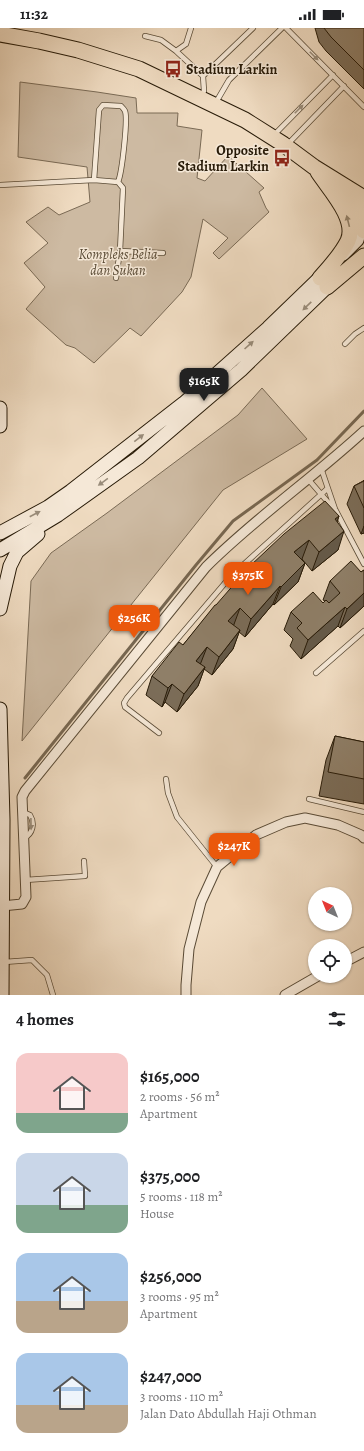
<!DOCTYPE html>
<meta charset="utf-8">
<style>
body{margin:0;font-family:Alegreya,serif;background:#f2f2f2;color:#202124;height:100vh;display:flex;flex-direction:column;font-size:15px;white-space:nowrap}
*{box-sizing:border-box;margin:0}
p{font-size:13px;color:#757577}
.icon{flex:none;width:22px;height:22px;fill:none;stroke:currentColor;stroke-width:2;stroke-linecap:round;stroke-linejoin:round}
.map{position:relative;height:967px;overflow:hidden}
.sheet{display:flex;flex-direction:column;background:#fff;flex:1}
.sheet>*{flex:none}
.needle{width:26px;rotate:317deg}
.fabs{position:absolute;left:308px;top:859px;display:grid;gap:8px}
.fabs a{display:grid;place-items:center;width:44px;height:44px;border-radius:50%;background:#fff;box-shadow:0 1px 3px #0004;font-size:20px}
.price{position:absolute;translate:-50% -34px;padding:0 9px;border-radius:8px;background:#ea580c;color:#fff;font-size:13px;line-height:26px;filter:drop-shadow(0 1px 2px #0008)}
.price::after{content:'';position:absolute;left:50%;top:24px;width:12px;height:9px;margin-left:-6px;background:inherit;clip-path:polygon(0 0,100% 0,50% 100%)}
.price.current{background:#222;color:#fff}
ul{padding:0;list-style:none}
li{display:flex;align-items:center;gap:12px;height:100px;padding:0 16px}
li span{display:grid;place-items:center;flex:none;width:112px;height:80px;border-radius:12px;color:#555}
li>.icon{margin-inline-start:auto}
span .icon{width:48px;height:48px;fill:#fffc;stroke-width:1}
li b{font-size:17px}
h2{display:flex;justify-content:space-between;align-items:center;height:48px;padding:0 16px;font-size:17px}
.status{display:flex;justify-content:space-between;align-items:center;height:28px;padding:0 20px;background:#fff;direction:ltr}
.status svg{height:11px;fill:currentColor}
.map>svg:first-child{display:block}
</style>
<div class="status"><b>11:32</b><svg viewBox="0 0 49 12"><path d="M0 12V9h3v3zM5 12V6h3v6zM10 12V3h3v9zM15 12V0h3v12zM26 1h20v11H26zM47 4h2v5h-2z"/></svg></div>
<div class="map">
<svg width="364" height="967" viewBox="0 0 364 967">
<rect width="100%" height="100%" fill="#efdbc1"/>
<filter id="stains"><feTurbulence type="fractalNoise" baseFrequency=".005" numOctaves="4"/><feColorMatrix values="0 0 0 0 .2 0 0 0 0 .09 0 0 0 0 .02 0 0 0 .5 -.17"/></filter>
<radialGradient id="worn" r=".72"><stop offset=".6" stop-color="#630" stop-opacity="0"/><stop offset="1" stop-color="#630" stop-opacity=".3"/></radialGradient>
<path fill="#cdbaa2" stroke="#7a6a55" d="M20 54 97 64 136 70 137 85H178L177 98 202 102 197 150 205 153 228 128 264 160 259 164 266 180 269 184 219 231 213 225 228 210 203 191 191 249 182 264 141 308 130 300 94 335 75 320 66 317 26 281 45 259 24 235 48 215 26 194 48 179 59 187 90 174 87 139 18 129Z
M262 360 307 411 223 462 22 713 31 553 51 525 107 485 238 387Z"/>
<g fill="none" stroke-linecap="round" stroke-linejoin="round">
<path stroke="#776751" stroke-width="3" d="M25 750 196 537 233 493 317 432 364 383"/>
<g stroke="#5a4b36" stroke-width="6">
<path id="lane" d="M286 0 364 79
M145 8 161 12 176 23 203 48 204 63 200 69
M176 23 186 16 191 0
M203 48 253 0
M215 76 229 52 282 0
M273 108 333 47
M288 116 344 58
M94 152 118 154 123 160 120 223 163 225
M0 157 94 152 99 82 103 77 121 78C122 79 124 81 125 83 128 91 122 145 118 154
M116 250 120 223
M345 316 355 306 364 300
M321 440 335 481 364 536
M308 451 333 480
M316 645 364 603
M159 705 125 679 124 675 127 670 231 548 327 461
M166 751 168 765 177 789 217 839
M309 771 364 784
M23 784 30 787C35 795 33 806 24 810
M25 852 85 848 84 833
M4 934 32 932 47 947 53 967"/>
</g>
<g stroke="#5a4b36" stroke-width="11">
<path id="street" d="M2 878 22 876 26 869 22 769 25 763 206 539C255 490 313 450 364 403
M345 934 364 924
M186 967V957L189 921 201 874 217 839 256 807 286 794 305 790 338 797 361 807 364 810
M285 967 318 948"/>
</g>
<g stroke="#281b08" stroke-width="15">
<path id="secondary" d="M343 226 357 212 361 198
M0 380V398
M0 505 48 479 71 463 184 375 268 300 327 243
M0 522 58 487 138 430 241 342 334 252
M0 581 10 538 17 524 38 506
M0 681 3 792 2 967"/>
</g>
<g stroke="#281b08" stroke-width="17">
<path id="primary" d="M0 6 39 13 78 22 139 41 245 92 283 116 314 139 364 170
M318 144C329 161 358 191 348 213 341 227 330 239 320 250
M338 161 360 185
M364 178C359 187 358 194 364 203
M327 259 364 228"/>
</g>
<use href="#lane" stroke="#f5e8d7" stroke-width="4.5"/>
<use href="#street" stroke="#f5e8d7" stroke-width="9"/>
<use href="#secondary" stroke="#f5e8d7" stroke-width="13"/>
<use href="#primary" stroke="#efdbc1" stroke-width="15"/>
</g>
<path fill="#7b6d59" stroke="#281b08" d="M315 0H364V61L326 23 319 14Z
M364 452V505L361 506 347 476 354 458 363 453Z
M339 488 337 494 338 522 312 543 302 531 301 532 305 535 298 554 274 577 273 576 245 609 239 604 233 621 212 647 204 641 198 658 177 684 165 674 162 679 146 667 152 648 183 617 216 577Z
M364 542V578L340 600 338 598 301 631 290 618 293 611 284 602 291 584 323 575 325 573 323 572 330 553 361 544Z
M335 708 364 714V776L319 768 326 732Z"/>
<path fill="#645949" stroke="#281b08" d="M339 488 332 507 335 491Z
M364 498V505L361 506Z
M344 503 338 522 312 543 319 524Z
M309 512 302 531 287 543 294 524Z
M305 535 298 554 274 577 281 559Z
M280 558 273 576 245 609 251 591Z
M364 565V578L340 600 347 581Z
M345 579 338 598 301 631 308 612Z
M240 580 233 599 228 593Z
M240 602 233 621 212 647 219 629Z
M207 619 200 637 196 633Z
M205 639 198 658 177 684 184 666Z
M172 656 165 674 162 679 168 660Z"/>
<path fill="#8f7f68" stroke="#281b08" d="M324 0H364V42L331 9Z
M364 453V480L354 458Z
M325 473 339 488 335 491 344 503 319 524 309 512 294 524 305 535 281 559 280 558 251 591 240 580 228 593 240 602 219 629 207 619 196 633 205 639 184 666 172 656 168 660 152 648 179 614 183 617 215 577H216L250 538 284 506Z
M351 533 361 544 364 542V565L347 581 345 579 308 612 297 600 302 595 291 584 313 564 323 575 326 572 329 575 340 565 330 553Z
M335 708 364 714V751L328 744Z"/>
<defs><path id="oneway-solid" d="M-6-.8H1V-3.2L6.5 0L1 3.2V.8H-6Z"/></defs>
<g fill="#998c7a">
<use href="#oneway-solid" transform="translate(314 28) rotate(45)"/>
<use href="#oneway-solid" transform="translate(299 81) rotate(-45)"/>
<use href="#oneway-solid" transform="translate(307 278) rotate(136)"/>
<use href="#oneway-solid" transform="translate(249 317) rotate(-42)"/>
<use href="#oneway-solid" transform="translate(139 410) rotate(-38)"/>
<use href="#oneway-solid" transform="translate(103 454) rotate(144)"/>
<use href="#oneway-solid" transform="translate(35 486) rotate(-28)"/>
<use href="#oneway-solid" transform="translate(31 796) rotate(89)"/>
</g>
<use fill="#95856e" href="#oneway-solid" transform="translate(348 193) rotate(-104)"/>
<defs>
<g id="bus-bare" transform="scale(1.38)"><path d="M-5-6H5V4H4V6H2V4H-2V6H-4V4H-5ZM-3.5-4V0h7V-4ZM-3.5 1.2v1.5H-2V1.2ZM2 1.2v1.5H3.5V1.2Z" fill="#8f2418" stroke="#f5e8d7" stroke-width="2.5" paint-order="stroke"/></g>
</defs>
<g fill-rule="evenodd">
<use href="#bus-bare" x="173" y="41"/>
<use href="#bus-bare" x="282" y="130"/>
</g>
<g text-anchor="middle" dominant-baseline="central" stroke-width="3" stroke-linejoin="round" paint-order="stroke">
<g font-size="14" font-weight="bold" fill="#281b08" stroke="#f5e8d7" text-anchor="start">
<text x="186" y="41">Stadium Larkin</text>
<text x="269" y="122" text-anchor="end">Opposite<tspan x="269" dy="16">Stadium Larkin</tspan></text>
</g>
<g font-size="14" font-style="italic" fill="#5a4b36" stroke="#f5e8d7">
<text x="118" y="226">Kompleks Belia<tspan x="118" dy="16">dan Sukan</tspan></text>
</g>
</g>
<rect width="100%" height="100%" filter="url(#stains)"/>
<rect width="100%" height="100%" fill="url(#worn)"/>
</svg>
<div class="fabs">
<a><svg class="needle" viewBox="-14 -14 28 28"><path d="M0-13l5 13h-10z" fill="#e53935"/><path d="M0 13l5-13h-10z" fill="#757577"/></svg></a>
<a><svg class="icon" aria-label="locate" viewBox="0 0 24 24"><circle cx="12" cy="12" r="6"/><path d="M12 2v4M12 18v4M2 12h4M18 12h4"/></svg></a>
</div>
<b class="price current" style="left:204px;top:374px">$165K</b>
<b class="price" style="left:248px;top:568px">$375K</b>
<b class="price" style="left:134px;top:611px">$256K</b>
<b class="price" style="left:234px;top:839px">$247K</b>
</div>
<section class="sheet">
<h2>4 homes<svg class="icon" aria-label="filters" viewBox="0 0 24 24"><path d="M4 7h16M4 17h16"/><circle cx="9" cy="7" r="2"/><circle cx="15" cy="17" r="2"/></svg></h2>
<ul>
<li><span style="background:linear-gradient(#f6c9c9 75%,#7fa58c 0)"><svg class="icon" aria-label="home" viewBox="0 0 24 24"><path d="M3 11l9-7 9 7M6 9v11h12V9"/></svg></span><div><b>$165,000</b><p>2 rooms · 56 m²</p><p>Apartment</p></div></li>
<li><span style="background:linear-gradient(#c9d6e8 65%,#7fa58c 0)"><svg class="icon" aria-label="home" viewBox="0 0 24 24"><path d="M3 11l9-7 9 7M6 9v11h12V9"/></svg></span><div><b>$375,000</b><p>5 rooms · 118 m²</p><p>House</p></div></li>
<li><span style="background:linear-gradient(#a9c7e8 60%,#b9a48a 0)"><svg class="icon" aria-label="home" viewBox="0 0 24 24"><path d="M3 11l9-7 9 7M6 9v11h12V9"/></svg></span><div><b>$256,000</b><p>3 rooms · 95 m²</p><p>Apartment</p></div></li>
<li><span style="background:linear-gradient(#a9c7e8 65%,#b9a48a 0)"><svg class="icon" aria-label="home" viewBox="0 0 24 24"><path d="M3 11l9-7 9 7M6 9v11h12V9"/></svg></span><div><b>$247,000</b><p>3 rooms · 110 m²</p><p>Jalan Dato Abdullah Haji Othman</p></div></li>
</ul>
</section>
